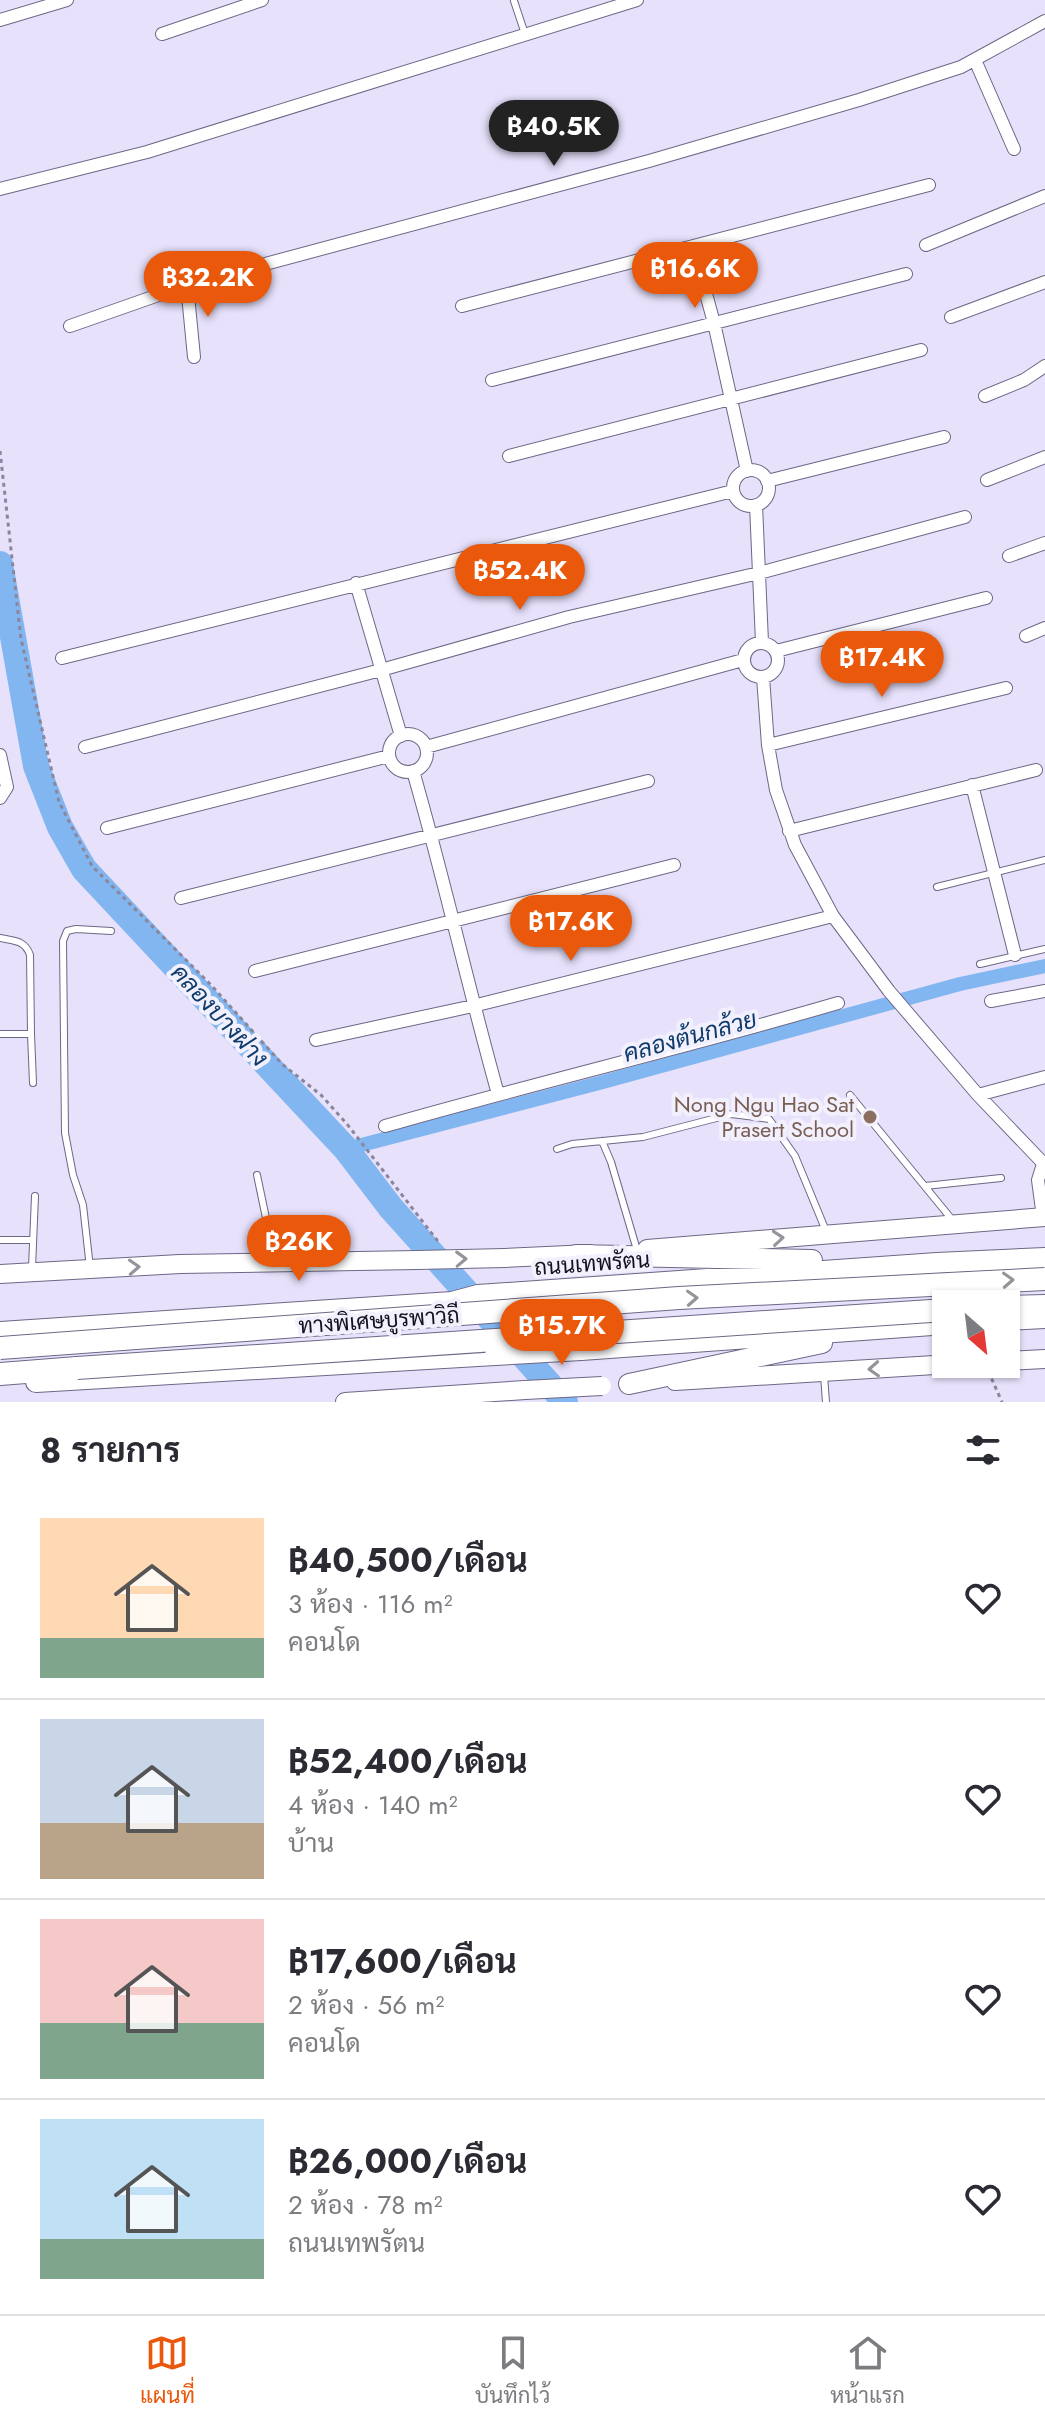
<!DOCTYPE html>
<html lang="th">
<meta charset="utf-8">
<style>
body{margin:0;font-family:Jost,Sarabun,sans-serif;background:#f2f2f3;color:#2b2b33;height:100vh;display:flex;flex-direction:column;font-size:30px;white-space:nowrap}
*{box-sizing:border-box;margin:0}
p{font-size:26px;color:#7c7c81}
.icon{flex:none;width:44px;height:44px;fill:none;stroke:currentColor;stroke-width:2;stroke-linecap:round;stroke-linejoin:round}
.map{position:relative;height:1402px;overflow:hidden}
.panel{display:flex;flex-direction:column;background:#fff;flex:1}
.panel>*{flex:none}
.needle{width:52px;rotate:152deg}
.buttons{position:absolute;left:932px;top:1290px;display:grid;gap:16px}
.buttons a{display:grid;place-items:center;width:88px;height:88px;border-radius:0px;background:#fff;box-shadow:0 2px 6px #0004;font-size:40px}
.price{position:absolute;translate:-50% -68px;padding:0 18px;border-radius:28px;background:#ea580c;color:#fff;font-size:26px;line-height:52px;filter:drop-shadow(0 2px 4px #0008)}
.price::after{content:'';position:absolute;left:50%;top:48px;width:24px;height:18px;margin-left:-12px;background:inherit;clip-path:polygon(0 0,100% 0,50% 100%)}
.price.active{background:#222;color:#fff}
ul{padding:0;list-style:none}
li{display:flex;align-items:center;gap:24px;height:200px;padding:0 40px}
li+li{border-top:2px solid #e1e1e2}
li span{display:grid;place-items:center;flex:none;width:224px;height:160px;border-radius:0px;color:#555}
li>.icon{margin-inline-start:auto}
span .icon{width:96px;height:96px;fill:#fffc;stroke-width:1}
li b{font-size:34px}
h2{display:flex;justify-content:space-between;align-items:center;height:96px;padding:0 40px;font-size:34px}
.tab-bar{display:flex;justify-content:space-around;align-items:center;height:112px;border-top:2px solid #e1e1e2;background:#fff;font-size:22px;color:#7c7c81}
.tab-bar a{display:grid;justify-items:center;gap:4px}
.tab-bar .active{color:#ea580c}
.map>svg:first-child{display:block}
</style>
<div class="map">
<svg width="1045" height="1402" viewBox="0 0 1045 1402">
<rect width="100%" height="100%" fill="#e7e1fc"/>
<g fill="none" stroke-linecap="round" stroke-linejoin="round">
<path stroke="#82b6f1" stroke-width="14" d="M346 1149 603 1082 960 984 1045 966"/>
<path stroke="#82b6f1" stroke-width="26" d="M0 564 36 766 60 827 84 869 346 1149 391 1208 565 1402"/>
<g stroke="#6e6785" stroke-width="8">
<path id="service" d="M514 1 525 34
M937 887 1045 860
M0 938C14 941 25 940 30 955L31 1034
M980 964 1045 949
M0 1034H31L33 1083
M850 1095 954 1222
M602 1141 611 1162 637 1250
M557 1149 572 1144 643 1137 732 1114 769 1119 795 1156 826 1231
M257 1175 275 1261
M925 1186 1001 1178
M0 1240H33
M32 1268 35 1196
M90 1268 83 1205 73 1175 65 1133 63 941 67 931 76 929 111 931
M824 1375 826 1402"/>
</g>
<g stroke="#6e6785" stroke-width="14">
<path id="minor" d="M0 20 67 0
M162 34 262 0
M975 60 1014 149
M0 189 147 152 637 0
M926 245 1045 196
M693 246 714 323 747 471
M187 285 194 357
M462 306 929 185
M951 317 1045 282
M70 326 187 285 649 161 859 100 961 67 1045 21
M492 380 906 274
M985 396 1024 380 1045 366
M509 456 921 350
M733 488a18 18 0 1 1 36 0a18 18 0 1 1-36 0Z
M987 480 1045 457
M767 481 944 437
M756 505 762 642
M1009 556 1045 543
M356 583 401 736
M1026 636 1045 628
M744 660a17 17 0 1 1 34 0a17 17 0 1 1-34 0Z
M776 651 986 598
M62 658 733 491
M763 677 768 745 776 790 795 845 833 916 889 991 978 1095 1045 1165
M389 753a19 19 0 1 1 38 0a19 19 0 1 1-38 0Z
M768 745 1006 688
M85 747 381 670 569 617 759 573 965 517
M426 747 743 660
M0 755 7 787 0 798
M413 771C444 878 468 987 498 1094
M972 785 1015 955
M107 828 389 756
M789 831 1036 770
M181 898 648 781
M255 971 674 865
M991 1001 1045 991
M316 1040 473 1006 833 916
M978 1095 1045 1077
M385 1126C535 1083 688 1047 838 1003
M1043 1164 1038 1180 1043 1217"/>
</g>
<g stroke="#6e6785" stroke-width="20">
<path id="secondary" d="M647 1249 1045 1217
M505 1258 590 1254
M0 1274 180 1264 417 1260
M1006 1361 1045 1359
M675 1381 951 1364
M345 1402 525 1390"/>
</g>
<g stroke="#6e6785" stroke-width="22">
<path id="trunk" d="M576 1255 812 1260
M1006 1320 1045 1318
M0 1332 452 1302 478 1295 937 1263 1045 1258
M581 1350 946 1324
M36 1382 495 1355
M629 1384 822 1343"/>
</g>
<g stroke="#6e6785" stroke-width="24">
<path id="motorway" d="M1006 1307 1045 1306
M0 1374 77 1368"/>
</g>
<path stroke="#8b869b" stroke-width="3" stroke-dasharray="4 4" stroke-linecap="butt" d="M0 451 21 639 59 802 92 866 211 985 282 1064 321 1095 347 1124 440 1244
M985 1364 1002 1402"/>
<use href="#service" stroke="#fff" stroke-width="6"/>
<use href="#minor" stroke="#fff" stroke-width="12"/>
<use href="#secondary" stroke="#fff" stroke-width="18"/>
<use href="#trunk" stroke="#fff" stroke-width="20"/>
<use href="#motorway" stroke="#fff" stroke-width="22"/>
<g stroke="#6e6785" stroke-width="20" stroke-linecap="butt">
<path id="secondary-bridge" d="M417 1260 505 1258
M525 1390 602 1386"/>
</g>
<g stroke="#6e6785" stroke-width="22" stroke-linecap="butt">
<path id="trunk-bridge" d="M495 1355 581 1350"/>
</g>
<g stroke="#6e6785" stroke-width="24" stroke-linecap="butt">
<path id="motorway-bridge" d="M0 1348 679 1298 1045 1279
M77 1368 946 1310"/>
</g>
<use href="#secondary-bridge" stroke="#fff" stroke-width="18"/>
<use href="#trunk-bridge" stroke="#fff" stroke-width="20"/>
<use href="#motorway-bridge" stroke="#fff" stroke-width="22"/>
</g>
<defs><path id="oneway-chevron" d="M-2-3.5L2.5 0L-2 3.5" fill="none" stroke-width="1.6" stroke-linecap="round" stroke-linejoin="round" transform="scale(2)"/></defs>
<g stroke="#96949a">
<use href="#oneway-chevron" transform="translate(778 1238) rotate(-5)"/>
<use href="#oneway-chevron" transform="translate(461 1259) rotate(-2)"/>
<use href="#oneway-chevron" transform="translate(134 1267) rotate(-3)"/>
<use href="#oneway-chevron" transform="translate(1008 1280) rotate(-3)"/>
<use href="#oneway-chevron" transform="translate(692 1298) rotate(-3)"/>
<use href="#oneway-chevron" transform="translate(874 1369) rotate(177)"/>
</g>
<circle fill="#8d6e63" stroke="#f3f0fe" stroke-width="3" cx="870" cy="1117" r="8"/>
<g text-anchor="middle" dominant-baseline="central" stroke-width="8" stroke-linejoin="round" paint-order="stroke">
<g font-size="22" fill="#785e54" stroke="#f3f0fe" text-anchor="end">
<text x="854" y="1104">Nong Ngu Hao Sat<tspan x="854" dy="25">Prasert School</tspan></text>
</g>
<g font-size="22" fill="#15121e" stroke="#f3f0fe">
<text transform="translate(592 1263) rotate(-4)">ถนนเทพรัตน</text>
<text transform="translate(379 1320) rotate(-4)">ทางพิเศษบูรพาวิถี</text>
</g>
<g font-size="24" font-style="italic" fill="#0f3c6b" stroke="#f3f0fe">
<text transform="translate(220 1015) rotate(47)">คลองบางฝาง</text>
<text transform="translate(690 1036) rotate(-15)">คลองต้นกล้วย</text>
</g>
</g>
</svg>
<div class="buttons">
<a><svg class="needle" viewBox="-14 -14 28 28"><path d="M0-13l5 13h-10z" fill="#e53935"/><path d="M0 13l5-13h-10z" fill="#7c7c81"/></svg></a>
</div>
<b class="price active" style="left:554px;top:168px">฿40.5K</b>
<b class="price" style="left:695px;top:310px">฿16.6K</b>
<b class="price" style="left:208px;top:319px">฿32.2K</b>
<b class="price" style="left:520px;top:612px">฿52.4K</b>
<b class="price" style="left:882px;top:699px">฿17.4K</b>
<b class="price" style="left:571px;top:963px">฿17.6K</b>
<b class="price" style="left:299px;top:1283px">฿26K</b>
<b class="price" style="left:562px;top:1367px">฿15.7K</b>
</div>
<section class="panel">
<h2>8 รายการ<svg class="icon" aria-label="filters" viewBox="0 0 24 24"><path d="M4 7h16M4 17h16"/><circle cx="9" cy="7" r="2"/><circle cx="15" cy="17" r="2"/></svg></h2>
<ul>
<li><span style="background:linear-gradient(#ffd9b3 75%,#7fa58c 0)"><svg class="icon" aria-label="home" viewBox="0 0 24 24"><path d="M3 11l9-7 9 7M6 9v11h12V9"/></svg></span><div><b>฿40,500/เดือน</b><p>3 ห้อง · 116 m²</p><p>คอนโด</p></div><svg class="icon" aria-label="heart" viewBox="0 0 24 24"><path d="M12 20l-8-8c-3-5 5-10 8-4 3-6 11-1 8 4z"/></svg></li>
<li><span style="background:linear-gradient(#c9d6e8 65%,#b9a48a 0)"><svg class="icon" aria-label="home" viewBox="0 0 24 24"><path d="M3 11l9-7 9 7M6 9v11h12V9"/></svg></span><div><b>฿52,400/เดือน</b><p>4 ห้อง · 140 m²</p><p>บ้าน</p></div><svg class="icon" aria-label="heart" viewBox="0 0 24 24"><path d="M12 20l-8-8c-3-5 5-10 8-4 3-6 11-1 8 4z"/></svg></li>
<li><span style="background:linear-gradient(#f6c9c9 65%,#7fa58c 0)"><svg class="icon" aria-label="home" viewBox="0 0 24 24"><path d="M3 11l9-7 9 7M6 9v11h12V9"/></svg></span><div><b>฿17,600/เดือน</b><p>2 ห้อง · 56 m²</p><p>คอนโด</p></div><svg class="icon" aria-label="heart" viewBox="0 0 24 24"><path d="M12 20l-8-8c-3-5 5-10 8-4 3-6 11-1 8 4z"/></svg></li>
<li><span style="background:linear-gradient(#bfe0f5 75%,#7fa58c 0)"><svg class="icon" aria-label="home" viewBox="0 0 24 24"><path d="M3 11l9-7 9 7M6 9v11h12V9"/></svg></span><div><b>฿26,000/เดือน</b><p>2 ห้อง · 78 m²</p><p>ถนนเทพรัตน</p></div><svg class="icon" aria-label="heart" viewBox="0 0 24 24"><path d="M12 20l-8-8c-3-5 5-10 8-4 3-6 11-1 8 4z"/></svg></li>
</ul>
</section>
<nav class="tab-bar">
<a class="active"><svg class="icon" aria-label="map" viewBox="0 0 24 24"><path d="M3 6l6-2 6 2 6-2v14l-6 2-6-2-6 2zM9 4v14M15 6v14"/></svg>แผนที่</a>
<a><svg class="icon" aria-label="saved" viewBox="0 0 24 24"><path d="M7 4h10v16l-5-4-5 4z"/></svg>บันทึกไว้</a>
<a><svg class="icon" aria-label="home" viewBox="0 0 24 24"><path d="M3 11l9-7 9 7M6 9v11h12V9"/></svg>หน้าแรก</a>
</nav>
